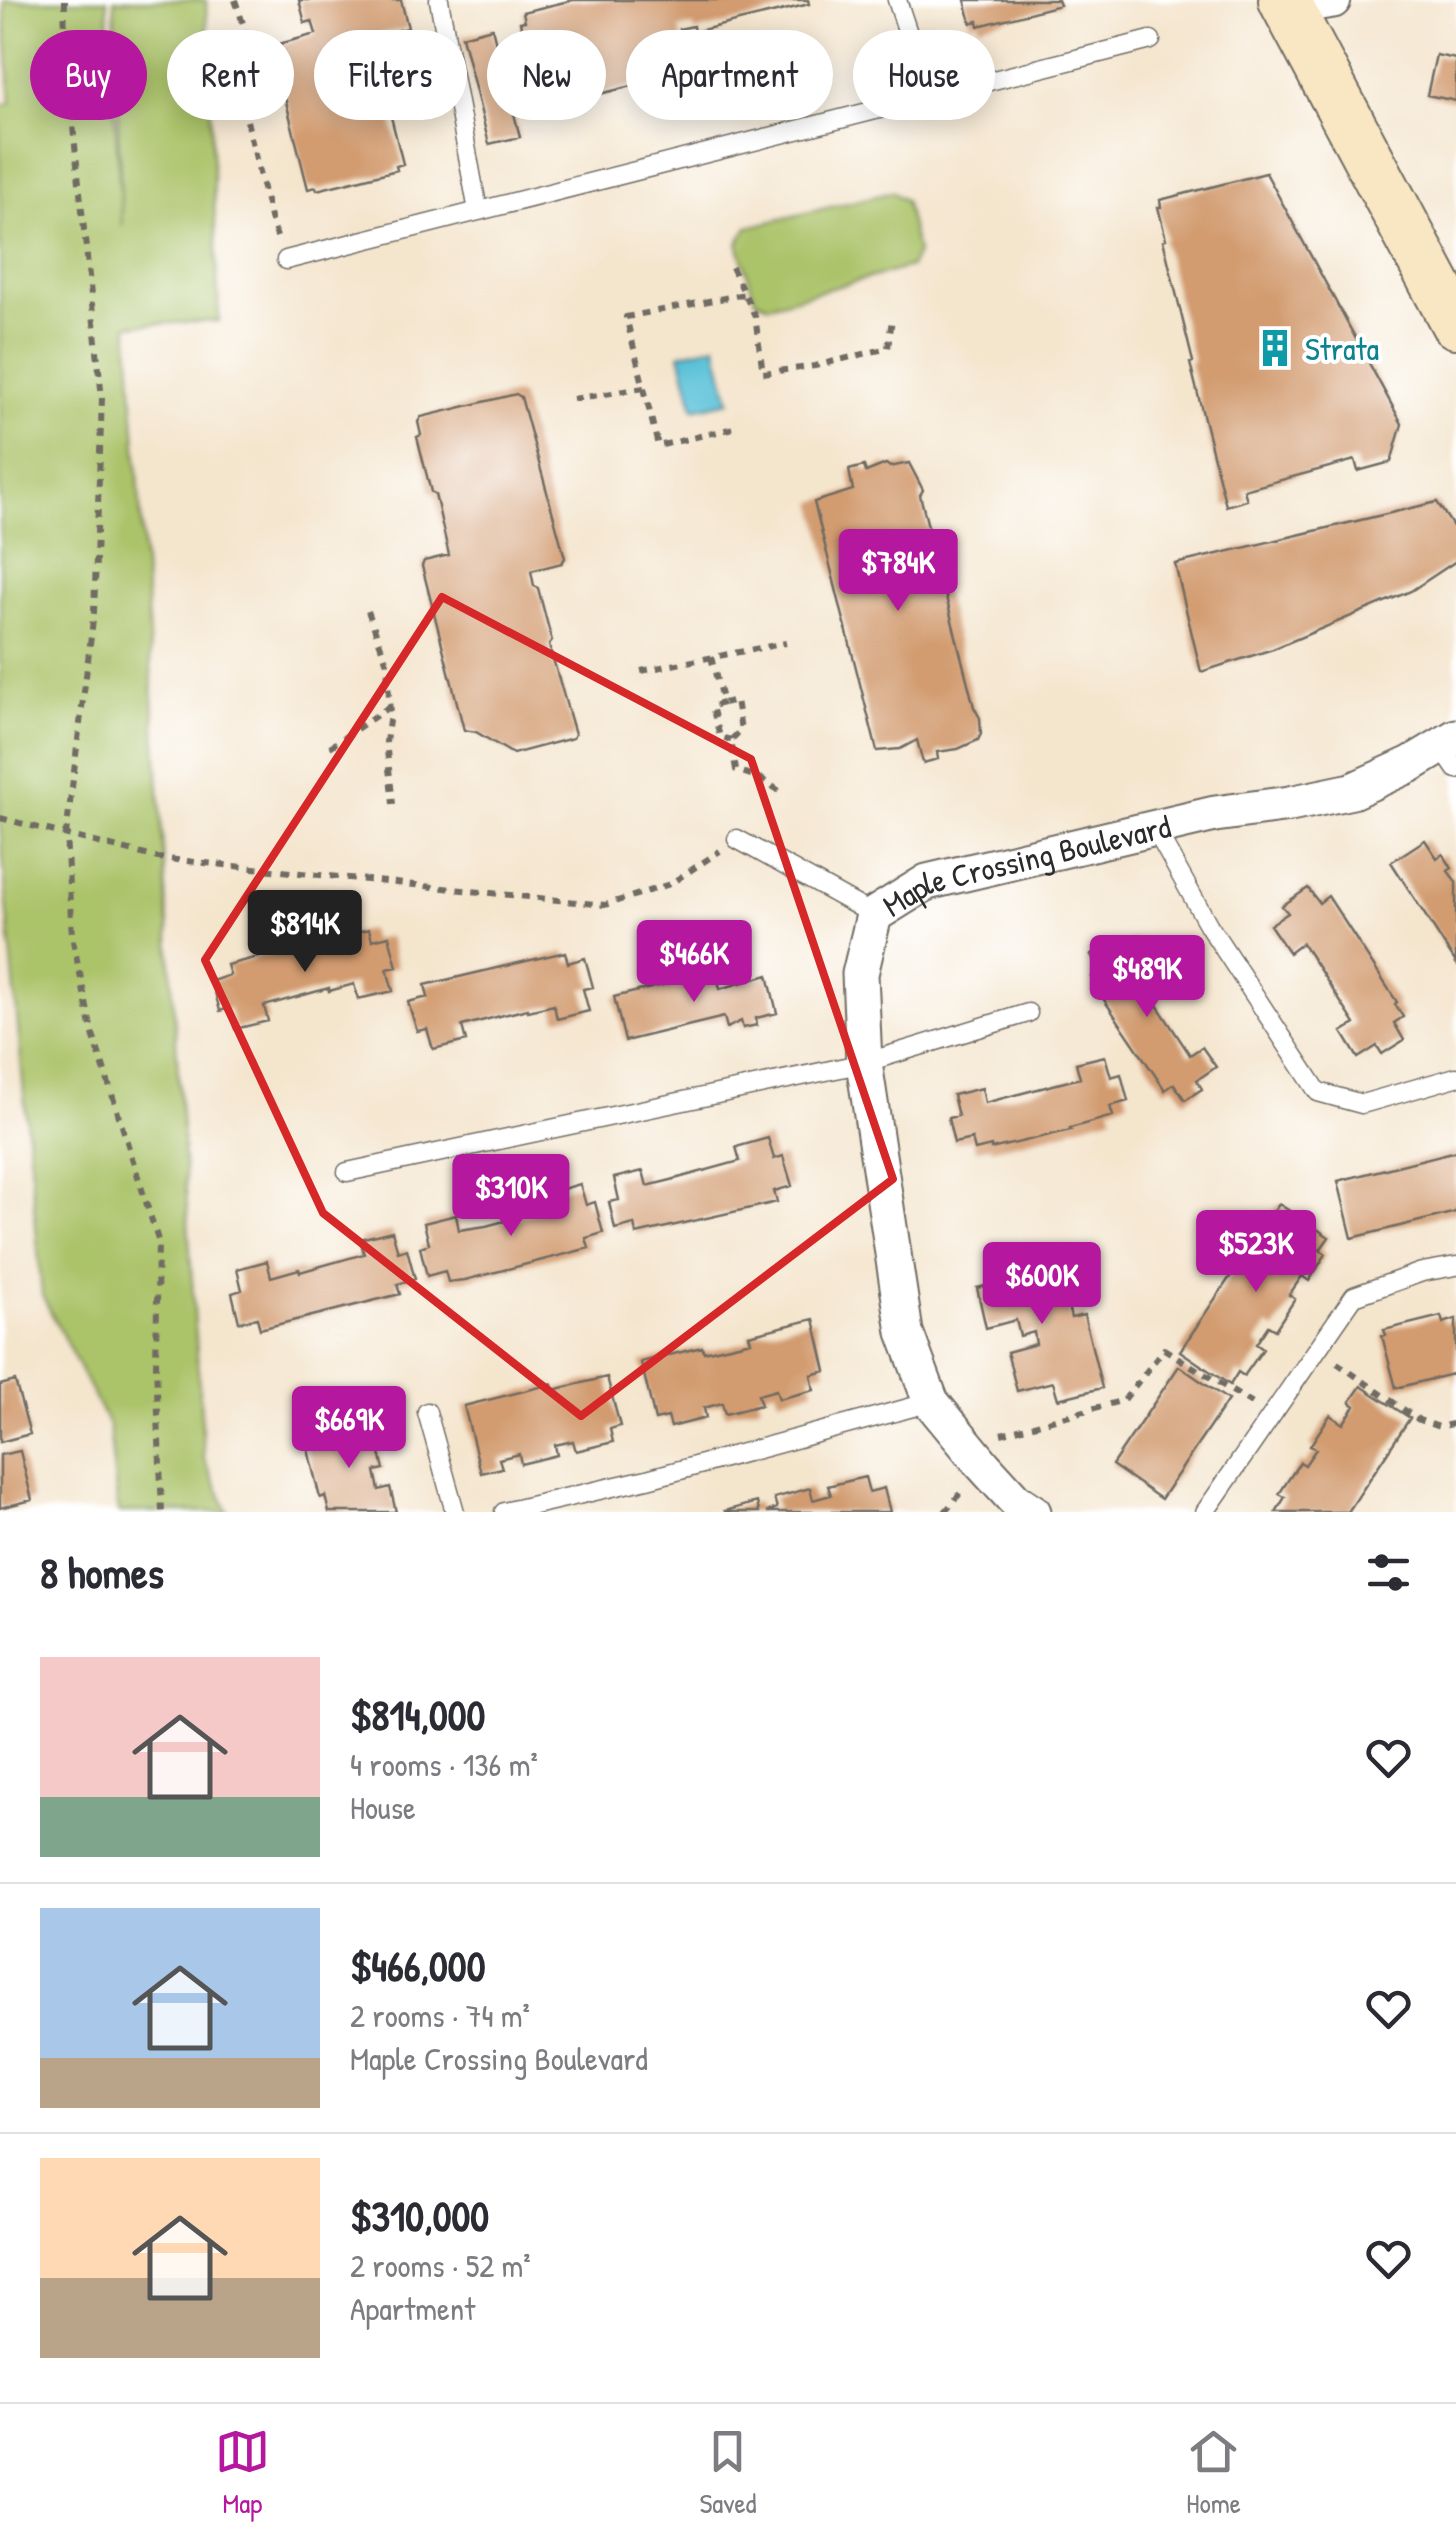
<!DOCTYPE html>
<meta charset="utf-8">
<style>
body{margin:0;font-family:"Patrick Hand",sans-serif;background:#f2f2f3;color:#2b2b33;height:100vh;display:flex;flex-direction:column;font-size:38px;white-space:nowrap}
*{box-sizing:border-box;margin:0}
p{font-size:32px;color:#7c7c81}
.icon{flex:none;width:55px;height:55px;fill:none;stroke:currentColor;stroke-width:2;stroke-linecap:round;stroke-linejoin:round}
.map{position:relative;height:1512px;overflow:hidden}
.drawer{display:flex;flex-direction:column;background:#fff;flex:1}
.drawer>*{flex:none}
.top-card{position:absolute;left:30px;top:30px;width:1398px;height:90px;display:flex;gap:20px}
.price{position:absolute;translate:-50% -85px;padding:0 22px;border-radius:10px;background:#b5179e;color:#fff;font-size:32px;line-height:65px;filter:drop-shadow(0 2px 5px #0008)}
.price::after{content:'';position:absolute;left:50%;top:60px;width:30px;height:22px;margin-left:-15px;background:inherit;clip-path:polygon(0 0,100% 0,50% 100%)}
.price.selected{background:#222;color:#fff}
ul{padding:0;list-style:none}
li{display:flex;align-items:center;gap:30px;height:250px;padding:0 40px}
li+li{border-top:2px solid #e1e1e2}
li span{display:grid;place-items:center;flex:none;width:280px;height:200px;border-radius:0px;color:#555}
li>.icon{margin-inline-start:auto}
span .icon{width:120px;height:120px;fill:#fffc;stroke-width:1}
li b{font-size:42px}
h2{display:flex;justify-content:space-between;align-items:center;height:120px;padding:0 40px;font-size:42px}
.chip{padding:0 35px;border-radius:45px;background:#fff;box-shadow:0 5px 25px #0003;font-size:35px;line-height:90px}
.chip.selected{background:#b5179e;color:#fff}
.dock{display:flex;justify-content:space-around;align-items:center;height:140px;border-top:2px solid #e1e1e2;background:#fff;font-size:28px;color:#7c7c81}
.dock a{display:grid;justify-items:center;gap:5px}
.dock .selected{color:#b5179e}
.map>svg:first-child{display:block}
</style>
<div class="map">
<svg width="1456" height="1512" viewBox="0 0 1456 1512">
<rect width="100%" height="100%" fill="#fff"/>
<filter id="ink" filterUnits="userSpaceOnUse"><feTurbulence type="fractalNoise" baseFrequency=".01" numOctaves="2"/><feDisplacementMap in="SourceGraphic" scale="20" xChannelSelector="R" yChannelSelector="G"/><feConvolveMatrix kernelMatrix="1 2 1 2 8 2 1 2 1" color-interpolation-filters="sRGB"/></filter>
<filter id="wash" filterUnits="userSpaceOnUse"><feTurbulence type="fractalNoise" baseFrequency=".0048" numOctaves="4" result="noise"/><feDisplacementMap in="SourceGraphic" scale="40" xChannelSelector="R" yChannelSelector="G"/><feGaussianBlur stdDeviation="2.25" result="paint"/><feColorMatrix in="noise" values="0 0 0 0 0 0 0 0 0 0 0 0 0 0 0 0 0 1.4 0 .05"/><feComposite in="paint" operator="in"/></filter>
<g filter="url(#wash)">
<rect width="100%" height="100%" fill="#f4e5cd"/>
<path fill="#abc369" stroke="#6b774a" stroke-width="2.5" d="M4 0H107L122 226 114 0H206L219 321 128 325 204 1459 228 1512H118L109 1426 42 1295 0 827V105L11 103Z
M892 192 905 201 917 253 910 267 769 305 755 299 738 243 748 227Z"/>
<path fill="#5ac1d8" stroke="#427682" stroke-width="2.5" d="M716 345 730 401 694 409 680 354Z"/>
<g id="blocks">
<path fill="#d29b70" d="M299 0H401L408 28 365 38 368 51 374 50 403 164 396 166 397 170 317 190 316 187 308 189 272 46 316 34 312 21 305 23Z
M573 0H808L809 4 694 32 693 26 679 29 689 72 547 107 545 100 540 101 520 22 525 21 523 12Z
M965 0H1058L1060 5 979 26 978 21 971 23Z
M492 28 520 137 489 144 462 36Z
M1436 55 1456 59V101L1427 95Z
M1266 173 1402 424 1391 462 1358 471 1355 460 1244 490 1247 500 1226 506 1190 363 1193 362 1163 240 1166 239 1158 207H1161L1160 200Z
M516 394 521 397 565 558 562 563 531 571 534 586 538 588 552 641 549 645 575 734 573 738 513 754 476 732 464 730 422 566 424 561 449 555 435 494 431 492 417 437 421 435 418 422 421 417Z
M909 463 923 490 920 495 974 707 980 718 981 734 978 740 958 749 937 752 938 759 923 763 917 740 900 749 877 751 814 502 853 490 849 470 864 466 866 472 886 464 890 467Z
M1437 502 1456 531V561L1411 591 1273 649 1201 672 1175 564Z
M1425 840 1437 858 1443 854 1452 868 1448 871 1456 882V963L1391 862Z
M1308 888 1319 903 1328 896 1397 1002 1395 1004 1403 1017 1394 1023 1404 1040 1382 1054 1377 1046 1358 1058 1342 1032 1355 1024 1316 964 1302 943 1289 953 1270 925 1288 913 1282 906Z
M369 929 372 940 389 936 397 967 387 969 393 991 358 999 354 984 329 991V988L264 1006 268 1021 235 1029 229 1008 220 1011 212 981 230 975 227 965Z
M1134 939 1148 961 1134 970 1190 1055 1202 1047 1216 1067 1197 1080 1202 1089 1185 1100 1174 1084 1165 1090 1098 991 1101 990 1092 977 1101 971 1091 955 1110 943 1115 951Z
M565 952 568 963 585 958 593 987 583 989 589 1011 557 1019 554 1005 528 1011 527 1009 462 1026 466 1041 433 1049 427 1029 417 1031 408 1002 428 997 425 985Z
M716 972 720 989 768 975 777 1013 756 1018 757 1025 743 1028 741 1021 727 1028 724 1017 625 1041 614 997Z
M1105 1056 1111 1077 1121 1074 1128 1101 1110 1106 1113 1116 1070 1128 1071 1130 991 1149V1146L975 1150 972 1139 954 1143 948 1118 958 1116 953 1095 982 1088 985 1103 1011 1096 1080 1078 1076 1063Z
M768 1138 774 1159 783 1156 792 1186 774 1191 777 1202 636 1234 634 1224 615 1229 609 1202 619 1200 614 1178 643 1171 647 1186 671 1180 740 1161 736 1147Z
M1456 1151V1212L1352 1238 1338 1181Z
M580 1184 586 1205 595 1202 603 1233 586 1238 589 1248 465 1280 448 1282 445 1271 427 1276 420 1247 429 1244 424 1223 456 1215 459 1230 486 1226 553 1208 548 1193Z
M1279 1204 1329 1237 1320 1250 1326 1254 1309 1281 1302 1276 1289 1295 1295 1299 1275 1330 1268 1326 1256 1344 1263 1349 1244 1376 1238 1372 1230 1385 1180 1351Z
M392 1231 398 1252 407 1249 415 1279 397 1284 400 1294 260 1329 257 1318 239 1322 232 1293 242 1290 237 1269 267 1261 271 1277 299 1269 300 1272 364 1254 360 1239Z
M1054 1250 1071 1318 1084 1315 1102 1388 1058 1399 1053 1382 1017 1391 1007 1352 1036 1344 1034 1332 1020 1336 1016 1320 986 1328 977 1288 1006 1281 1002 1263Z
M1441 1316 1443 1323 1456 1319V1384L1452 1374 1396 1388 1382 1336 1386 1335 1384 1330Z
M814 1319 826 1371 811 1375 814 1390 779 1399 776 1390 758 1395 761 1405 725 1414 722 1403 704 1408 706 1418 671 1427 668 1417 655 1420 641 1362 702 1347 704 1352 751 1341 749 1335Z
M1179 1366 1228 1400 1161 1499 1112 1465Z
M607 1377 620 1426 610 1429 613 1442 576 1451 573 1441 555 1445 557 1455 521 1464 519 1454 499 1459 502 1468 481 1473 464 1406 552 1384 553 1390Z
M15 1381 30 1434 0 1442V1385Z
M1361 1386 1410 1418 1348 1512H1276L1285 1497 1279 1494 1300 1462 1305 1465 1316 1449 1310 1446 1330 1415 1343 1424 1355 1406 1350 1402Z
M363 1423 366 1436 375 1433 384 1469 375 1471 379 1490 390 1487 396 1512H329L325 1496 320 1498 305 1438Z
M20 1451 32 1500 0 1508V1455Z
M865 1477 869 1492 884 1488 890 1512H767L777 1508 774 1498 810 1488 813 1500 831 1495 828 1486Z
M757 1502 759 1512H726L725 1511Z"/>
</g>
</g>
<g filter="url(#ink)">
<use href="#blocks" fill-opacity="0" stroke="#716c64" stroke-width="2.5"/>
<g fill="none" stroke-linecap="round" stroke-linejoin="round">
<g stroke="#716c64" stroke-width="21">
<path id="service" d="M439 0 478 211
M897 0 929 96
M286 260 1151 40
M1441 747 1456 769
M1155 829 1209 926 1318 1092 1362 1104 1456 1077
M737 839 874 915
M347 1172 864 1063 1028 1013
M427 1412 455 1512
M504 1512 647 1479 931 1402
M1205 1512 1354 1296 1422 1272 1456 1266"/>
</g>
<g stroke="#716c64" stroke-width="39">
<g id="minor">
<path d="M1288 7 1333 0"/>
<path id="s1" d="M1033 1512 1015 1500 983 1465 931 1402 905 1332 864 1063 860 974 874 915 927 882 1215 814 1290 804 1352 791 1411 764 1456 737"/>
</g>
</g>
<g stroke="#716c64" stroke-width="54">
<path id="secondary" d="M1284 0 1456 323"/>
</g>
<path stroke="#716c64" stroke-width="6" stroke-dasharray="8 8" stroke-linecap="butt" d="M65 0 64 42 102 398 94 612 66 835 72 936 92 1031 158 1240 156 1366 162 1512
M235 0 248 38 234 66 270 218 279 242
M732 267 755 316 763 373 815 366 888 348 892 319
M644 388 658 446 738 427
M573 399 644 388 626 317 745 294
M368 611 387 663 390 714 386 742 393 804
M711 657 723 703 736 700 741 730 731 740 736 770 760 778 784 794
M641 671 786 643
M723 703 712 706 720 737 731 740
M330 747 389 707
M0 818 158 858 605 905 670 884 720 851
M1337 1363 1419 1420 1439 1427 1456 1423
M1001 1434 1124 1400 1164 1349 1253 1404
M945 1512 963 1490"/>
<use href="#service" stroke="#fff" stroke-width="18"/>
<use href="#minor" stroke="#fff" stroke-width="35"/>
<use href="#secondary" stroke="#f9e7c3" stroke-width="50"/>
</g>
</g>
<path fill="none" stroke="#d62828" stroke-width="8" stroke-linejoin="round" d="M442 597 751 759 893 1179 581 1416 323 1213 205 960Z"/>
<defs>
<g id="building-bare" transform="scale(3)"><path d="M-4-6H4V6H1V3H-1V6H-4ZM-2.5-4.3h1.7v1.8h-1.7ZM.8-4.3h1.7v1.8H.8ZM-2.5-1h1.7V.8h-1.7ZM.8-1h1.7V.8H.8Z" fill="#0f9aa8" stroke="#fff" stroke-width="2.5" paint-order="stroke"/></g>
</defs>
<g fill-rule="evenodd">
<use href="#building-bare" x="1275" y="348"/>
</g>
<g text-anchor="middle" dominant-baseline="central" stroke-width="8" stroke-linejoin="round" paint-order="stroke">
<g font-size="32" fill="#0d838f" stroke="#fff" text-anchor="start">
<text x="1305" y="348">Strata</text>
</g>
<g font-size="32" fill="#2b2b2b" stroke="#fff">
<text stroke="none"><textPath href="#s1" startOffset="810">Maple Crossing Boulevard</textPath></text>
</g>
</g>
</svg>
<b class="price" style="left:898px;top:614px">$784K</b>
<b class="price selected" style="left:305px;top:975px">$814K</b>
<b class="price" style="left:694px;top:1005px">$466K</b>
<b class="price" style="left:1147px;top:1020px">$489K</b>
<b class="price" style="left:511px;top:1239px">$310K</b>
<b class="price" style="left:1256px;top:1295px">$523K</b>
<b class="price" style="left:1042px;top:1327px">$600K</b>
<b class="price" style="left:349px;top:1471px">$669K</b>
<div class="top-card">
<a class="chip selected">Buy</a>
<a class="chip">Rent</a>
<a class="chip">Filters</a>
<a class="chip">New</a>
<a class="chip">Apartment</a>
<a class="chip">House</a>
</div>
</div>
<section class="drawer">
<h2>8 homes<svg class="icon" aria-label="filters" viewBox="0 0 24 24"><path d="M4 7h16M4 17h16"/><circle cx="9" cy="7" r="2"/><circle cx="15" cy="17" r="2"/></svg></h2>
<ul>
<li><span style="background:linear-gradient(#f6c9c9 70%,#7fa58c 0)"><svg class="icon" aria-label="home" viewBox="0 0 24 24"><path d="M3 11l9-7 9 7M6 9v11h12V9"/></svg></span><div><b>$814,000</b><p>4 rooms · 136 m²</p><p>House</p></div><svg class="icon" aria-label="heart" viewBox="0 0 24 24"><path d="M12 20l-8-8c-3-5 5-10 8-4 3-6 11-1 8 4z"/></svg></li>
<li><span style="background:linear-gradient(#a9c7e8 75%,#b9a48a 0)"><svg class="icon" aria-label="home" viewBox="0 0 24 24"><path d="M3 11l9-7 9 7M6 9v11h12V9"/></svg></span><div><b>$466,000</b><p>2 rooms · 74 m²</p><p>Maple Crossing Boulevard</p></div><svg class="icon" aria-label="heart" viewBox="0 0 24 24"><path d="M12 20l-8-8c-3-5 5-10 8-4 3-6 11-1 8 4z"/></svg></li>
<li><span style="background:linear-gradient(#ffd9b3 60%,#b9a48a 0)"><svg class="icon" aria-label="home" viewBox="0 0 24 24"><path d="M3 11l9-7 9 7M6 9v11h12V9"/></svg></span><div><b>$310,000</b><p>2 rooms · 52 m²</p><p>Apartment</p></div><svg class="icon" aria-label="heart" viewBox="0 0 24 24"><path d="M12 20l-8-8c-3-5 5-10 8-4 3-6 11-1 8 4z"/></svg></li>
</ul>
</section>
<nav class="dock">
<a class="selected"><svg class="icon" aria-label="map" viewBox="0 0 24 24"><path d="M3 6l6-2 6 2 6-2v14l-6 2-6-2-6 2zM9 4v14M15 6v14"/></svg>Map</a>
<a><svg class="icon" aria-label="saved" viewBox="0 0 24 24"><path d="M7 4h10v16l-5-4-5 4z"/></svg>Saved</a>
<a><svg class="icon" aria-label="home" viewBox="0 0 24 24"><path d="M3 11l9-7 9 7M6 9v11h12V9"/></svg>Home</a>
</nav>
